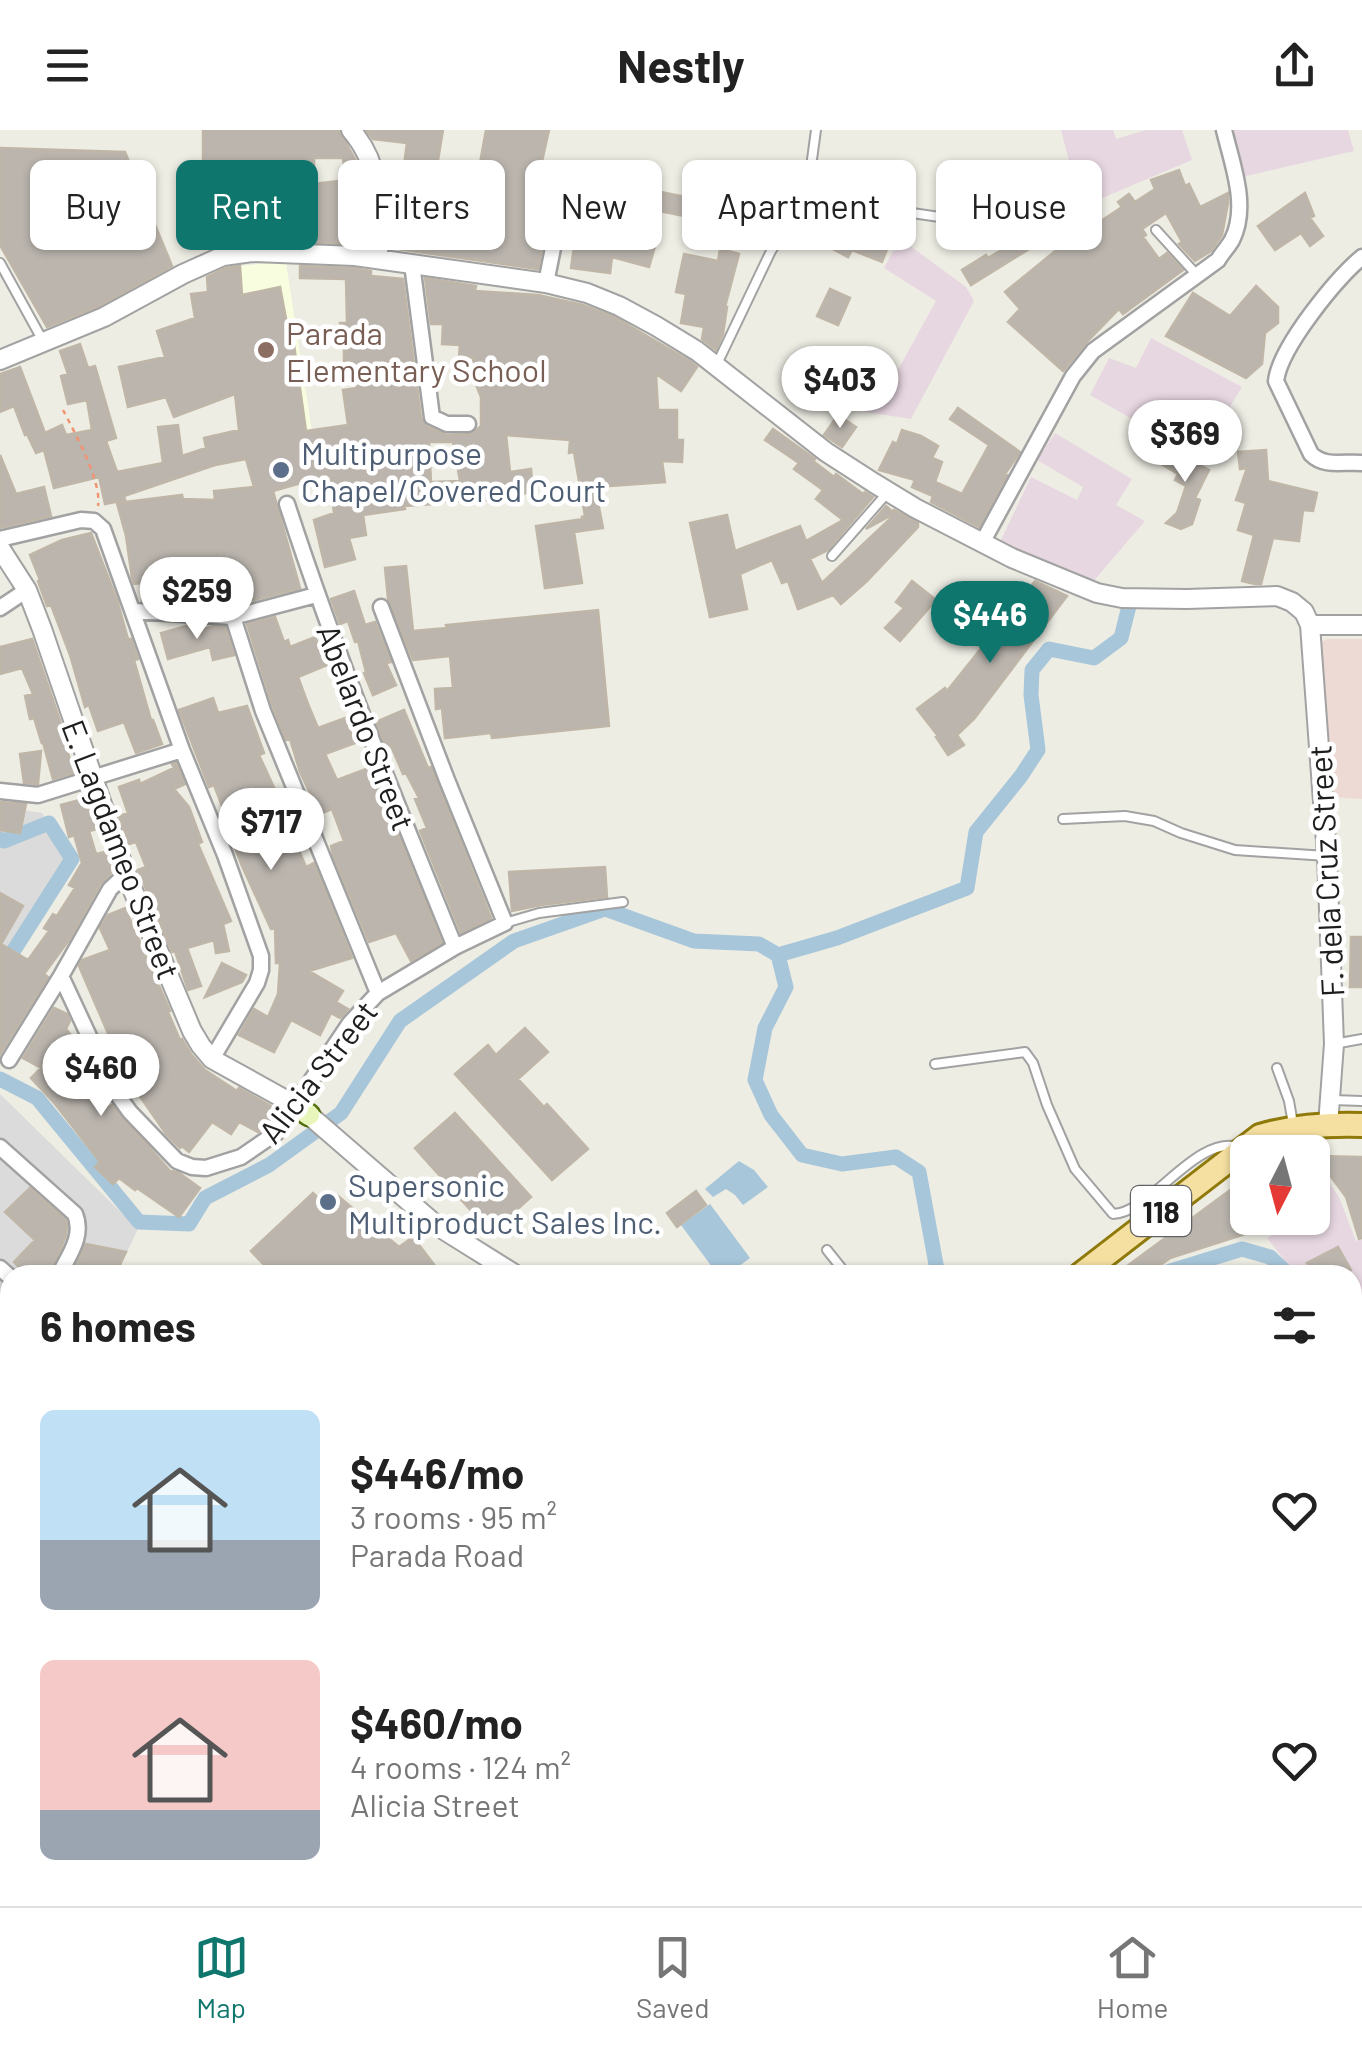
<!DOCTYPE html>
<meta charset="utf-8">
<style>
body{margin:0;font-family:Barlow,sans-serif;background:#f6f6f6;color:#222;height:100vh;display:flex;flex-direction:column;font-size:38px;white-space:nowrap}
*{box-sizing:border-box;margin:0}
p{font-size:32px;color:#767676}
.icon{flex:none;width:55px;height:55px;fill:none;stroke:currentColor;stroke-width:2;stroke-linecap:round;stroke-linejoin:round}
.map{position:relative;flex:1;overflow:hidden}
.panel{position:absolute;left:0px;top:1135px;width:1362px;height:642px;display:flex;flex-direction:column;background:#fff;border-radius:30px 30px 0 0;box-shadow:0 2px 8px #0004}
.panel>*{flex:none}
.top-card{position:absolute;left:30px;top:30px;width:1302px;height:90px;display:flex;gap:20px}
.needle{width:65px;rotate:186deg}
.controls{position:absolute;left:1230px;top:1005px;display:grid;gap:20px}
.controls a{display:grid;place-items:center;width:100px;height:100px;border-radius:15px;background:#fff;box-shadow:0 2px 8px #0004;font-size:50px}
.price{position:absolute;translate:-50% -85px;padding:0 22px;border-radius:35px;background:#fff;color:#222;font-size:32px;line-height:65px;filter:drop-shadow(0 2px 5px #0008)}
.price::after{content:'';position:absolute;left:50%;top:60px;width:30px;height:22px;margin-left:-15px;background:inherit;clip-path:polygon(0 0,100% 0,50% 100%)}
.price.current{background:#0f766e;color:#fff}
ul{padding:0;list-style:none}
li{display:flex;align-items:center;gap:30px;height:250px;padding:0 40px}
li span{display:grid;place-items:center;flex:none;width:280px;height:200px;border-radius:15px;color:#555}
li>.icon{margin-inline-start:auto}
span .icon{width:120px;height:120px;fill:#fffc;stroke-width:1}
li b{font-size:42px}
h2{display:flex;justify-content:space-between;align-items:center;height:120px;padding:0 40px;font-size:42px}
.tag{padding:0 35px;border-radius:15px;background:#fff;box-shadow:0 2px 8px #0004;font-size:35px;line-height:90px}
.tag.current{background:#0f766e;color:#fff}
header{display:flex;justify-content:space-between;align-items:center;height:130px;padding:0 40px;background:#fff;font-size:45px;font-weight:700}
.tabs{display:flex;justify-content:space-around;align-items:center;height:140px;border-top:2px solid #e0e0e0;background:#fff;font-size:28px;color:#767676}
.tabs a{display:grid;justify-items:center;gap:5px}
.tabs .current{color:#0f766e}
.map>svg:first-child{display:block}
</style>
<header><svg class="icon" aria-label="menu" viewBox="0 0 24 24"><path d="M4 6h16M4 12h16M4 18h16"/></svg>Nestly<svg class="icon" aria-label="share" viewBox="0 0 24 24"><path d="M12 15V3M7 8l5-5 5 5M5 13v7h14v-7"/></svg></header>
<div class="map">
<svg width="1362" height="1776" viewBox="0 0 1362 1776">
<rect width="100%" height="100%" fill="#eeede4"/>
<path fill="#dcdbdb" d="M0 677 42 683 75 734 0 853Z
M0 964 138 1099 116 1145H10V1362L0 1383Z
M1353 1455 1362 1459V1776H676L669 1768H1352Z"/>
<path fill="#eedad4" d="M1327 509H1362V669L1330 667 1318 514Z"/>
<path fill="#e7d7e1" d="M1061 0H1113L1116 9 1146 0H1182L1192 30 1081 77Z
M1229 0H1348L1354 21 1242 47Z
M909 115 966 157 974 171 911 289 865 282 871 263 819 259 822 228H845V243L894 247 936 171 884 138 893 121Z
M1151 208 1242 257 1199 327 1090 265 1109 228 1136 238Z
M1055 303 1132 349 1116 375 1145 391 1091 454 1000 412 1031 347 1077 370 1083 357 1037 330Z
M1313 1030 1339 1067 1356 1111 1362 1110V1299L1353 1302 1352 1145H1293L1290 1137 1267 1108 1299 1088H1312L1313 1079 1318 1075 1313 1066Z"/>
<path fill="#f8fddf" d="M286 132 312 302 242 315 224 137Z
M265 1768H473L462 1776H267Z"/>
<path fill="#a7c6d9" d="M739 1031 754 1040 768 1057 743 1075 735 1065 726 1059 713 1067 705 1059Z
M710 1074 750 1128 727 1145H718L681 1095Z"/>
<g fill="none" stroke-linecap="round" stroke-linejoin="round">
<path stroke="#a7c6d9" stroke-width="15" d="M0 709 4 711 49 693 72 729 0 842
M778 825 837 808 967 758 976 702 1021 646 1038 620 1031 565 1032 540 1049 519 1094 528 1121 508 1129 476
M0 949 37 968 139 1092 189 1094 205 1068 269 1035 341 983 400 891 514 811 605 779 694 811 759 814 778 825 786 857 765 898 755 950 771 985 802 1025 842 1034 896 1027 919 1042 938 1145
M1158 1145 1242 1119 1270 1127 1289 1145
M1352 1305 1362 1302"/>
</g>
<path fill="#bbb5ae" stroke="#bfb6a8" stroke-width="2.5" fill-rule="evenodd" d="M203 0H339L358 35 362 49 366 78V115L252 110 221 114 210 118V92H203ZM314 28H343L346 50 314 54Z
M366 0H443L437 36 478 44 486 0H549L536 58 553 62 538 139 391 118V90L408 93 416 35H404L407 13 373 9ZM448 64 492 73 484 108 443 104Z
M0 18 125 22 172 136 99 176 47 197 0 115Z
M585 39 598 42 597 46 641 54 642 51 657 55 656 61 705 71 711 56 730 63 718 95 699 89 635 76 637 71 617 67 583 54Z
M1179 40 1185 56 1189 54 1200 77 1228 63V73L1222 105 1211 121 1195 131 1179 114 1182 112 1166 83 1142 99 1146 105 1143 107 1159 129 1167 123 1183 140 1123 184 1119 179 1084 215 1063 241 1008 192 1020 179 1005 162 1054 122 1122 77 1118 72 1129 64 1135 72 1155 59 1151 50Z
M1305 63 1314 86 1310 88 1323 106 1310 116 1301 103 1275 120 1258 96Z
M744 80 773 87 766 113 739 103Z
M836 85 863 99 859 105 888 117 882 132 852 120 848 127 821 113Z
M577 96 630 104 632 98 658 106 649 137 612 127 610 143 571 138Z
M1035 100 1042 111 971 155 962 140 986 125 988 128Z
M720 119 739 124 725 177H727L723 204 716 220 702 209 704 197 681 193 686 164 676 162 684 124 718 131Z
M240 136 242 165 280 157 291 215H294L306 301 348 295 343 260 357 258 352 231H344V212L341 213 340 193H347L346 149 300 148V136L354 138 371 141V146L403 149 421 288 428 297 446 305 472 304 481 296V267L470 240 474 228 459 227 460 215 442 214 443 194H431L425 148 476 156 475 161 538 165 583 175 614 187 690 231 697 237 681 261 656 244 658 280H677V310H683L682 332 662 331 665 352 595 357 603 398 574 402 582 453 545 458 536 396 583 389 582 387 585 386 574 322 569 323 570 310 506 305 510 342 531 339 533 362 488 370 433 372V374L404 376 405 379 363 385 366 405 349 408 355 429 325 437 314 390 334 383 329 345 273 361 300 458 235 475 187 473V458L158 457 159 472 142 471V453L134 454 132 448 126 406 117 373 182 365 183 369 215 370 214 361 254 357 246 329 215 335 124 366 125 370 105 374 99 347 54 358 44 320 36 323 27 304 25 305 14 276 0 282V244L20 237 45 303 62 295 66 305 92 300 87 270 68 274 61 246 68 244 60 221 80 214 88 238 95 236 116 308 106 311 117 342 163 333 158 297 178 295 182 326 206 318 204 308 239 300 235 264 174 287 166 267 128 277 119 237 165 227 157 201 195 188 191 164 208 162 207 147 226 138ZM429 312H453L460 351 431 352Z
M1256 156 1278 177V193L1265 203 1262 234 1246 248 1166 206 1193 163 1230 186Z
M830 159 850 168 838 195 817 186Z
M958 278 1020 322 1005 344 1007 345 979 397 931 372 933 366 912 357 915 350 879 340 893 312 897 314 902 300 921 306 938 316 932 328 942 332 935 352 962 364 989 315 950 289Z
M838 285 856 297 842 317 824 305Z
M773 299 815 329 813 331 834 347 836 344 863 364 865 362 873 367 828 420 810 429 822 453 891 388 890 386 866 399 886 376 893 382 894 380 918 393V397L867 451 841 474 833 465 798 479 788 451 782 453 772 430 740 444 747 479 710 487 690 393 727 385 735 421 800 396 806 411 843 390 816 369 823 360 794 339 799 333 765 310Z
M1168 314 1181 321 1179 324 1209 340 1195 368 1200 370 1192 394 1181 399 1166 393 1177 383 1186 356 1175 350 1178 344 1158 332Z
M1266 320 1268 351 1317 363 1313 381 1303 380 1299 411 1273 408 1261 454H1255L1242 451 1254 405 1238 400 1246 373 1236 370 1247 338 1240 339 1238 322Z
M0 325 16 364 44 357 51 386 0 398Z
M91 403 117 470 128 509H131L138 529 134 530 151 590H153L162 614 136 623 124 592 98 601 89 575 85 577 70 525 51 475 47 476 38 451 40 450 30 425 62 410Z
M406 436 413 501 447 498 446 495 598 480 609 596 492 608 491 603 445 608 442 578 436 579 435 559 453 558 450 526 413 530 388 469 385 438Z
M912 451 936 470 900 511 885 498 904 478 896 472Z
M1035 451 1067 466 974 589 957 605 964 615 948 625 936 607 938 606 917 579 945 558 947 561Z
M354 461 365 495 375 492 391 532 386 533 396 555 373 565 364 543 366 542 358 511 355 512 348 491 340 494 331 469Z
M275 487 284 512 288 510 290 517 315 507 327 535 298 547 308 574 318 598 345 588 355 613 325 624 337 650 371 637 442 813 411 831 396 803 369 812 333 725 331 716 344 711 332 679 320 684 300 642 290 609 286 610 273 577 247 494Z
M190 495H195L197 501 214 496 225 497 234 525 213 530 210 517 168 529 161 503Z
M32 509 65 605 63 606 74 643 53 649 42 609V614L34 588 30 589 25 566 33 564 22 538 0 544V517Z
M213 568 218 583 247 576 264 623 259 625 282 675 278 677 289 705 292 704 306 737 314 733 352 828 309 841 343 861 336 872 348 879 340 888 331 883 320 905 291 890 274 922 239 905 254 879 268 887 278 864 280 833H276L275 798 271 799 242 736 231 707 237 705 225 675 222 676 214 655 209 657 179 580Z
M404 580 428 638 431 637 491 788 461 803 420 701 427 698 415 669 419 668 406 643 403 644 391 616 386 618 376 592Z
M41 621 38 654 24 653 20 624Z
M176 633 185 654 174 659 189 677 202 712 198 714 231 791 223 794 229 821 216 823 214 810 187 818 201 856 188 860 175 821 172 822 138 740 146 737 136 712 129 714 119 686 128 683 119 657 139 650 140 654 174 638 172 634Z
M87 668 97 699 89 701 96 724 105 722 112 742 101 753 69 810 44 844 48 847 0 924V763L23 776 1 814 28 830 49 801 44 798 53 784 57 786 75 758 69 755 82 733 74 705 69 707 61 675Z
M0 672 26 674 20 703 0 700Z
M605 737 607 767 541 775 512 781 509 742Z
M125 778 170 881 168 882 180 910 182 909 191 924 205 940 237 961 239 958 276 979 267 996 258 1002 239 992 231 1004 212 992 189 1022 182 1016 180 1018 166 1004 128 949 124 951 106 909 110 908 79 836 82 830 110 820 100 798 108 785Z
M1351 807H1362V857H1350Z
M222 833 246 845 242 852 205 867Z
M54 878 67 884 70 891 66 899 86 924 97 949 86 959 101 982 112 975 171 1042 173 1041 179 1043 200 1058 179 1087 137 1058 135 1060 119 1048 113 1054 95 1037 100 1032 55 974 31 948 41 938 23 928Z
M525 898 548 922 518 949 544 977 547 974 588 1019 552 1050 455 944 488 915 496 925Z
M455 983 531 1067 491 1103 415 1018Z
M1316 1026 1362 1027V1108L1359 1109 1346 1067Z
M1248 1038V1088H1288L1289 1090 1170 1128 1147 1145H1115L1237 1055 1233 1050Z
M30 1058 66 1090 67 1094 66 1105 61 1118 54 1133 42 1145H27L14 1132 35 1110 5 1082Z
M696 1061 706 1075 677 1097 667 1083Z
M313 1063 327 1077 338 1066 399 1117 413 1107 442 1145H257L266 1137 251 1121Z
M86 1114 126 1122 115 1145H71Z
M1338 1117 1351 1140 1342 1145H1314L1307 1133Z"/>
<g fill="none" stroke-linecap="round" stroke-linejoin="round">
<g stroke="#a2a2a2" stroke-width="12">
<path id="service" d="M805 81 816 0
M1156 100 1196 144
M0 133 43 211
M717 234 771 121 789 94 805 81 823 73 837 72 1008 97
M832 426 889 361
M1063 689 1125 686 1154 691 1181 703 1235 720 1327 726
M505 793 539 783 623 772
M1334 914 1362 909
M935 934 1025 922 1033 933 1047 975 1075 1039 1113 1084C1151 1083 1195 1005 1239 1017
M1277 938 1289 971 1293 994
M1332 970 1362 971
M827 1120 847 1145
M1352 1402 1362 1406
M341 1768 343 1772"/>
</g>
<g stroke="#a2a2a2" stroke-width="19">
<path id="minor" d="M1362 127C1336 149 1280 217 1276 251L1311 324C1325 338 1344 331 1362 333
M412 134 432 287 447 294H468
M546 153 564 63 579 64 623 81
M287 374C336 525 395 670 455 817
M0 409 81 390 94 391 103 399 182 620 225 725 261 826V840L257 853 212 929
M982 413 1073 246 1093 221 1218 130C1222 123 1228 117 1232 110 1249 76 1232 34 1224 0
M0 478 27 460
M134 481 233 487 316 465
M233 487 263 581 378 863
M0 661 38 665 182 620
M61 846 114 960 130 982 177 1031 192 1037 206 1038 241 1027 276 1003 350 893 378 863 455 817 505 793 447 650 381 477
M9 930 61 846 110 759 126 744
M0 1017 75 1084C84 1106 69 1125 59 1145
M0 1138 10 1147
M0 1262 10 1242
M0 1459 10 1462
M1352 1507 1362 1510
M1352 1677 1362 1689
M685 1768 691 1776
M954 1768 961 1776
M1072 1768 1079 1776
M1187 1768 1193 1776
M1303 1768 1309 1776
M605 1776 617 1768
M759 1776 771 1768
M911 1776 923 1768"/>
</g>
<g stroke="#a2a2a2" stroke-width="22">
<path id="tertiary" d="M351 0C385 40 378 81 378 129
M0 230 104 187 183 144 223 126 252 122 355 126 546 153 587 163 619 176 656 196 697 221 826 322 874 353 915 378 1012 428 1097 463 1122 468 1187 469 1277 466 1292 472 1304 482 1310 495 1327 726 1334 914 1328 995
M0 418 27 460 42 499 126 744 192 901 201 916 212 929 295 975
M1310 495H1362
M309 985 436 1095 516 1145
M0 1273 10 1282
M0 1577 10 1557
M0 1768 5 1776"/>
</g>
<g stroke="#536f0b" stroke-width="25">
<path id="secondary" d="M295 975 309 985
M540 1768 547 1776"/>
</g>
<g stroke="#8f7909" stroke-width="28">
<path id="primary" d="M1080 1145 1260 1006C1293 996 1328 994 1362 995
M98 1776 125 1768"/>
</g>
<path stroke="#f19472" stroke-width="2.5" stroke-dasharray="5 5" stroke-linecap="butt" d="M63 280C75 303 102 352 98 376"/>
<use href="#service" stroke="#fff" stroke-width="8"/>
<use href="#minor" stroke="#fff" stroke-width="14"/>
<use href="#tertiary" stroke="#fff" stroke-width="18"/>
<use href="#secondary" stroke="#e9f6bb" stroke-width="20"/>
<use href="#primary" stroke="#f6e0a1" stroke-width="22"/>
</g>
<circle fill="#8d6e63" stroke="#fff" stroke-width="4" cx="266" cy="220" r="10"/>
<g fill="#5c6f8a" stroke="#fff" stroke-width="4">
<circle cx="281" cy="340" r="10"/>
<circle cx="328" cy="1072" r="10"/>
</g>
<g text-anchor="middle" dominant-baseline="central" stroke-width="9" stroke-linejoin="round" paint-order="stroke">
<rect fill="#fff" stroke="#626262" stroke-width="2.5" x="1131" y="1056" width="60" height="50" rx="8"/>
<g font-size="30" font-weight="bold" fill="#1e1e1e">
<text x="1161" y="1081">118</text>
</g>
<g font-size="32" fill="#785e54" stroke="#fff" text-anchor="start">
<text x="286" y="202">Parada<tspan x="286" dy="37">Elementary School</tspan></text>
</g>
<g font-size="32" fill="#4e5e75" stroke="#fff" text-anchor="start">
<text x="301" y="322">Multipurpose<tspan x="301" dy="37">Chapel/Covered Court</tspan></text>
<text x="348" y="1054">Supersonic<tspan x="348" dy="37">Multiproduct Sales Inc.</tspan></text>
</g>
<g font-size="32" fill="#1e1e1e" stroke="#fff">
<text transform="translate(367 597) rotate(69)">Abelardo Street</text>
<text transform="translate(122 719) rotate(69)">E. Lagdameo Street</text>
<text transform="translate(1325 741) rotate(-93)">F. dela Cruz Street</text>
<text transform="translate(317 941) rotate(-52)">Alicia Street</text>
</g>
</g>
</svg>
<div class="controls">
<a><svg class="needle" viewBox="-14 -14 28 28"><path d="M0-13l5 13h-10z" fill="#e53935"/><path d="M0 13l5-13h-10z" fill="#767676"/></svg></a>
</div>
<b class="price" style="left:840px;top:301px">$403</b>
<b class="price" style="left:1185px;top:355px">$369</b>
<b class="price" style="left:197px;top:512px">$259</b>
<b class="price current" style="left:990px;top:536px">$446</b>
<b class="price" style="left:271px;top:743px">$717</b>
<b class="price" style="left:101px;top:989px">$460</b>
<div class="top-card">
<a class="tag">Buy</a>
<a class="tag current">Rent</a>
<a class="tag">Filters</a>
<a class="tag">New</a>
<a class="tag">Apartment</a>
<a class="tag">House</a>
</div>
<section class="panel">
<h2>6 homes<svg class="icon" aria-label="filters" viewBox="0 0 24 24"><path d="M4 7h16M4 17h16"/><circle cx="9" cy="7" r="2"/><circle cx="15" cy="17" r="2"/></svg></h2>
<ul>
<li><span style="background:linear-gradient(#bfe0f5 65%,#9aa5b1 0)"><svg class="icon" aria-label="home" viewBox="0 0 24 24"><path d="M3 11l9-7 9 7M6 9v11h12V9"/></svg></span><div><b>$446/mo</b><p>3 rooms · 95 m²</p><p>Parada Road</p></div><svg class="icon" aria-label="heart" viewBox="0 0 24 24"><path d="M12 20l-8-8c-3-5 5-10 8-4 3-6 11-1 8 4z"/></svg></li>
<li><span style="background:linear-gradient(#f6c9c9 75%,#9aa5b1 0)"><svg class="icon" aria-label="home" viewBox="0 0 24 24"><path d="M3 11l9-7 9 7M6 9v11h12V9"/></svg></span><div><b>$460/mo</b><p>4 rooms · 124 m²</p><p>Alicia Street</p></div><svg class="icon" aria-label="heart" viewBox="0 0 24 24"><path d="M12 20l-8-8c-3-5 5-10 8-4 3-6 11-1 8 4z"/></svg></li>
</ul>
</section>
</div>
<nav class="tabs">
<a class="current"><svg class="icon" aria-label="map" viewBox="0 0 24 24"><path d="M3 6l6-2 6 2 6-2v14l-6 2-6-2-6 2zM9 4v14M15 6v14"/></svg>Map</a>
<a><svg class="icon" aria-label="saved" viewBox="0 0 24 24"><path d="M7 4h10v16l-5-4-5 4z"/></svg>Saved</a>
<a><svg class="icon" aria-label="home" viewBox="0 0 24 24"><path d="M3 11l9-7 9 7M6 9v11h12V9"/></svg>Home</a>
</nav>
